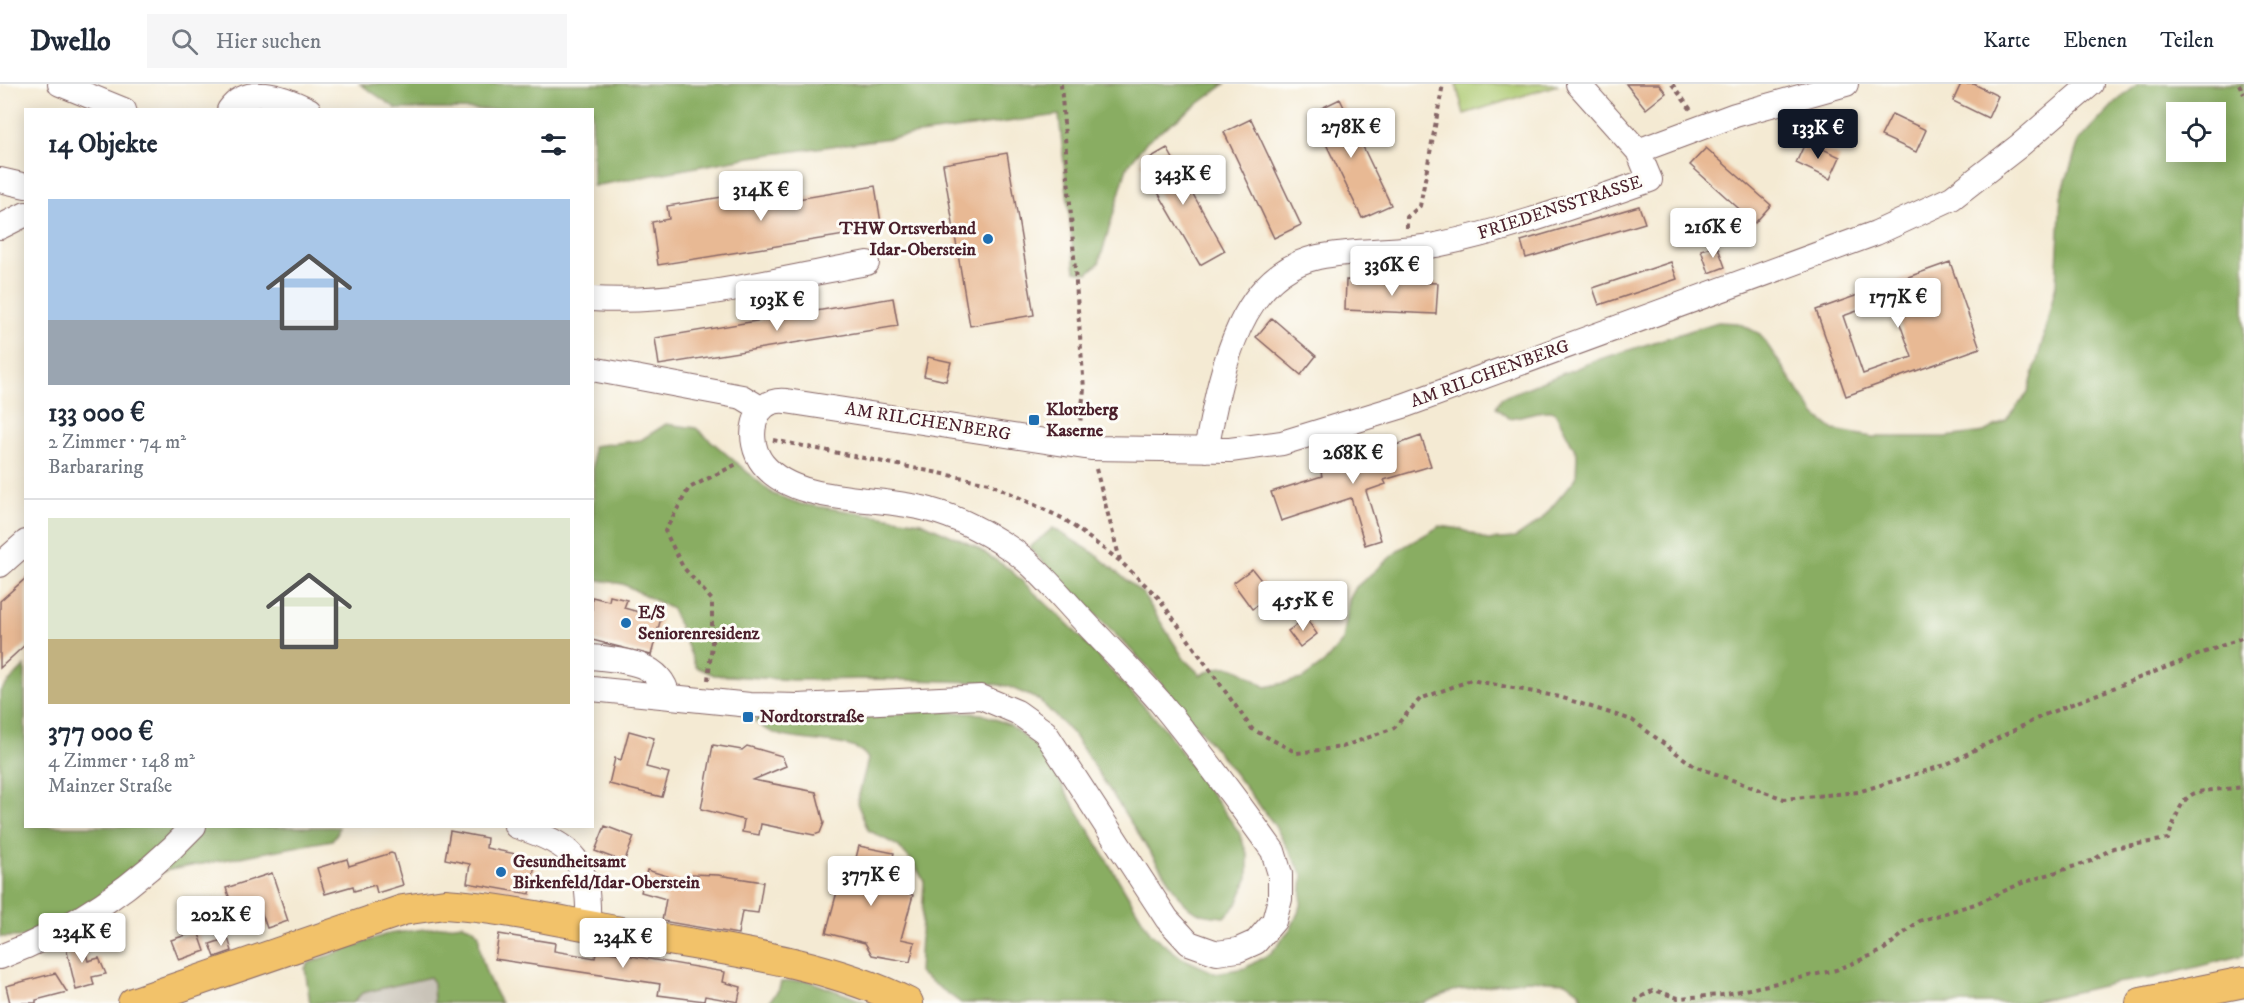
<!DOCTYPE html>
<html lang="de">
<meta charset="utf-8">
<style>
body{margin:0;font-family:"IM FELL DW Pica",serif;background:#f6f6f7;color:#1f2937;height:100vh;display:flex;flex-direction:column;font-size:22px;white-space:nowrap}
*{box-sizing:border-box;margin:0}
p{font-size:20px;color:#747a83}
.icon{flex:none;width:33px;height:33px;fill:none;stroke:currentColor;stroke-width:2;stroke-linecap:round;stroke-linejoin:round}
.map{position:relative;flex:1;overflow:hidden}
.panel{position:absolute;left:24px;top:24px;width:570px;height:720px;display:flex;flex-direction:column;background:#fff;border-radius:0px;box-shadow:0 3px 15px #0003}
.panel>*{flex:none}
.tools{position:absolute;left:2166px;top:18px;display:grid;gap:12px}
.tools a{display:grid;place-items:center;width:60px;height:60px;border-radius:0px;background:#fff;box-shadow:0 3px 15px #0003;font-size:30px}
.price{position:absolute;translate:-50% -51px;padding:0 14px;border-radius:6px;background:#fff;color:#222;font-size:20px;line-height:39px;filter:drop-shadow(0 2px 3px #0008)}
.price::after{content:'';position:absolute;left:50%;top:36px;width:18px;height:14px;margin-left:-9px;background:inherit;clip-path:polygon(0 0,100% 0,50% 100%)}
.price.active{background:#111827;color:#fff}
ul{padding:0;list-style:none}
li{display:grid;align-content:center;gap:12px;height:318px;padding:0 24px}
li+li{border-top:2px solid #e0e1e3}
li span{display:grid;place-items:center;height:186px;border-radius:0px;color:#555}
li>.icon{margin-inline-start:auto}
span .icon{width:108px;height:108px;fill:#fffc;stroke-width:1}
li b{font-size:26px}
h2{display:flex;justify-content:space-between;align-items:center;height:72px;padding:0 24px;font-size:26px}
header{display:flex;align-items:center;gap:36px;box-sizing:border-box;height:84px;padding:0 30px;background:#fff;border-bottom:2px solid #e0e1e3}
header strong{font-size:28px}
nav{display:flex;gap:33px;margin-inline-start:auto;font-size:21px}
.search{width:420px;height:54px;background:#f6f6f7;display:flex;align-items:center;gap:15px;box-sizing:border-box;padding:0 21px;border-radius:0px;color:#747a83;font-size:22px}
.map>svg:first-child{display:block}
</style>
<header>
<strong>Dwello</strong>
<div class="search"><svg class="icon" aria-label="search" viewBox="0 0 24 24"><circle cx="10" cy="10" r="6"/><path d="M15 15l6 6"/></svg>Hier suchen</div>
<nav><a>Karte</a><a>Ebenen</a><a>Teilen</a></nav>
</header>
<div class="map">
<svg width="2244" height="919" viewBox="0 0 2244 919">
<rect width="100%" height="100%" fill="#fdfcf7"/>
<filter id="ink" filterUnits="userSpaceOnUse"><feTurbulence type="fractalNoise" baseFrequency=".0167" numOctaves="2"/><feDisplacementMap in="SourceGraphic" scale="12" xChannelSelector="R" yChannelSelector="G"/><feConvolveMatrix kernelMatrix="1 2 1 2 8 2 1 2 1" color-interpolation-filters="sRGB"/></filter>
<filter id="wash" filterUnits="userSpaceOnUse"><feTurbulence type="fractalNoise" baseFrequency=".008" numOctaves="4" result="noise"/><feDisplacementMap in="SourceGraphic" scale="24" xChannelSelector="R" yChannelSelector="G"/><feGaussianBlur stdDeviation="1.35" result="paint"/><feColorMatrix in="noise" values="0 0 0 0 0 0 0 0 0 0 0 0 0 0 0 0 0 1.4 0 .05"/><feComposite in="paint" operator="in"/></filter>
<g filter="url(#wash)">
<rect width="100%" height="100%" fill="#f4ead3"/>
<path fill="#c9c3b8" d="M430 893 433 897 434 919H353L362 909Z"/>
<path fill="#acc970" stroke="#7b744e" stroke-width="1.5" d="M1456 0H1557L1558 1 1464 30Z"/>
<path fill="#89ad62" stroke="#6a6646" stroke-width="1.5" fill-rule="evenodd" d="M360 0H1225L1147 57 1127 83 1099 179 1088 189 1075 187 1059 31 751 73 593 102 592 26 397 25Z
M2138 0H2244V871L2153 894 2115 899 2027 919H1583L1580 908 1566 898 1527 896 1453 907 1423 919H961L919 889 924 797 913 778 898 762 868 746 857 719 868 675C855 648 780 666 755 637L757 633 863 634 928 626 982 630 1010 641 1041 666 1151 850 1182 874 1215 889 1245 884 1271 869 1291 844 1301 822 1303 791 1273 739 1218 668 1146 581 1029 464 1053 444 1094 469 1143 510 1184 575 1201 591C1233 574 1238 586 1266 603L1302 595 1324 579 1343 557 1349 516 1356 503 1400 465 1440 442 1461 445 1487 456 1515 454 1541 436 1576 394 1577 370 1555 328C1540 324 1524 333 1508 334L1496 323 1501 314 1597 276 1718 238 1738 239 1760 250 1815 331 1834 346 1872 353H1946L1984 348 2006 336 2028 309 2044 252 2056 200 2061 112 2079 57 2116 18ZM2176 28H2216V68H2176Z
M666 340 696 344 773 410 801 420 921 438 974 462 1008 484 1070 542 1165 645 1239 748 1248 772V793L1237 820 1225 833C1204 832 1193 830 1180 814L1073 650 1039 616 1007 602 975 598 877 595 793 596 714 591 696 583 672 525 623 500 593 495V362L641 356Z
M25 582 26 742 339 743 338 748 332 756 164 787 24 853H0V607Z
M462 840 473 844 479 851C479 876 489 898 501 919H434L433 897 430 893 362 909 353 919H310L305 884 309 879 387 850Z
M806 896 869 919H768L779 905 781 898Z"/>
<g id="blocks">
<path fill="#e8b994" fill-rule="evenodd" d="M1626 0H1659L1666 9 1646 25Z
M1961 0H1974L1998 12 1988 34 1953 17Z
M1340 15 1391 121 1362 134 1311 29Z
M1892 30 1926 46 1916 68 1881 52Z
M1251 35 1301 141 1274 154 1224 48Z
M1806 57 1840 73 1830 95 1796 79Z
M1167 64 1225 167 1200 181 1141 79Z
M1706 64 1771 121 1755 139 1690 81Z
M1007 69 1034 231 970 242 943 80Z
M790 102 792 116 875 102 882 145 658 181 652 138 669 135 667 122Z
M1639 122 1645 139 1526 174 1521 157Z
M1717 161 1725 183 1709 189 1701 166Z
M1671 178 1677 195 1599 221 1593 204Z
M1950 178 1980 264 1846 312 1816 226ZM1891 215 1912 273 1863 290 1843 232Z
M1346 196 1438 199 1436 230 1345 226Z
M893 214 898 242 659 281 655 254Z
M1272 234 1316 272 1301 291 1256 253Z
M928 273 951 278 946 297 924 292Z
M1421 352 1431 382 1384 396 1386 400 1366 407 1381 456 1365 461 1351 414 1281 437 1271 408 1322 392 1321 388Z
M1252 485 1273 511 1252 525 1233 499Z
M26 494V560L0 584V517Z
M610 512 627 516 624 524 661 534 651 571 592 556V513L609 517Z
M1306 534 1317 550 1300 563 1288 547Z
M629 647 654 654 646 683 669 689 662 713 609 700 615 674 621 676Z
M713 661 742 666 747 662 782 672 786 682 753 696 816 708 824 739 820 749 814 751 761 740 759 751 742 748 744 736 701 725Z
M605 742 634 753 624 778 595 767Z
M450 747 487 754 486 764 536 774 530 810 467 799 470 780 445 775Z
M859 762 894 769 884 804 913 811 901 855 915 858 910 878 872 871 865 859 826 849 838 804 833 803 838 783 853 786Z
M391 769 394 770 403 801 377 809 375 801 354 807 353 802 325 810 317 784 347 775 349 782Z
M647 786 690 799 691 790 718 791 763 798 758 829 742 827 738 850 662 837 666 815 641 808Z
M272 789 288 837 267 844 260 824 236 832 226 804Z
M198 847 205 867 179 876 171 856Z
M81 850 88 877 99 874 106 890 92 893 94 901 76 906 65 859Z
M499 850 555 859 554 867 595 874 597 866 725 888 723 898 741 903 738 918 705 912 704 917 658 911 660 900 495 875Z
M228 854 232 867 215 873 210 860Z
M55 889 67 908 36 916V919H10L6 902Z"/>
</g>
</g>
<g filter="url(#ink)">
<use href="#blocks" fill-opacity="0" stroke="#866666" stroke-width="1.5"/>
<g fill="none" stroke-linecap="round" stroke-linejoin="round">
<g stroke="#866666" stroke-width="26">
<path id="minor" d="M60 0 124 26
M229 26C247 0 281 12 309 26
M1638 67 1735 31 1846 0
M0 96 26 102
M0 143 26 130
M592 215C683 221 778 195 867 179
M592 285 742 313 762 325
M1206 366C1220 297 1235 191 1318 173 1357 165 1397 168 1436 161 1509 146 1580 120 1650 96L1638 67 1578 0
M0 481 26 458
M592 573C622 576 661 578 668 612
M592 605 750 621 798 622 981 613 1017 628 1045 648 1167 835 1189 859 1217 869 1238 866 1256 858 1274 837 1280 815V790L1273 767C1237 717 1200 666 1161 619 1136 590 1108 563 1083 536 1061 513 1035 480 1008 463 985 448 957 433 930 426 881 411 797 422 763 380 745 358 751 313 786 317L1091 364 1230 366 1282 359 1403 322 1876 149 1952 114 2019 62 2091 0
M516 742C576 762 590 777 588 842
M0 873C75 845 139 800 194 742"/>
</g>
<g stroke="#866666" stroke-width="32">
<path id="major" d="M133 919 403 826 445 820C504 824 563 838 621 848 718 865 820 875 908 919
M2141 919 2244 898"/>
</g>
<path stroke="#866666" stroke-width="4" stroke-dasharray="4.5 4.5" stroke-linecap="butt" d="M1061 0 1084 305 1080 340
M1672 0 1691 26
M2239 0 2244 10
M1407 144V133L1420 122 1443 0
M773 356 989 399 1064 435 1120 477 1158 513 1252 645 1297 669 1342 663 1394 644 1420 615 1471 596 1560 613 1632 636 1694 682 1784 715 1858 708 1945 681 2044 631 2244 553
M1096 385 1120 476
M708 596 712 560V516L683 483 665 447 689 404 739 379
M1636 919 1637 915 1654 906 1678 914 1722 911 1836 886 1882 867 1919 837 1975 820 2022 799 2091 777 2113 764 2168 755C2187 698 2189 710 2244 703"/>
<use href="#minor" stroke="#fff" stroke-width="24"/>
<use href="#major" stroke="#f2c26a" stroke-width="30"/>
</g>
</g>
<g fill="#1f6fb2" stroke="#fdfcf7" stroke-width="2">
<circle cx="988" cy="155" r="6"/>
<rect x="1028" y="330" width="12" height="12" rx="3"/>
<circle cx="626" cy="539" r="6"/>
<rect x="742" y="627" width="12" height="12" rx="3"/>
<circle cx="501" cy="788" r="6"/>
</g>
<g text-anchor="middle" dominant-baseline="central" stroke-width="6" stroke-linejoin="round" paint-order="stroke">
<g font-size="18" fill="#4a1f2b" stroke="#fdfcf7">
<text transform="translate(1560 124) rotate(-18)">FRIEDENSSTRASSE</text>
<text transform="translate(1490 290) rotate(-20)">AM RILCHENBERG</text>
<text transform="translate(928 338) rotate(9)">AM RILCHENBERG</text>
</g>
<g font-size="18" font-weight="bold" fill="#4a1f2b" stroke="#fdfcf7" text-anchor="start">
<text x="976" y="145" text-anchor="end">THW Ortsverband<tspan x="976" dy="21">Idar-Oberstein</tspan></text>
<text x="1046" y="326">Klotzberg<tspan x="1046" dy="21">Kaserne</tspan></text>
<text x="638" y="529">E/S<tspan x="638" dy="21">Seniorenresidenz</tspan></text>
<text x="760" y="633">Nordtorstraße</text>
<text x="513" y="778">Gesundheitsamt<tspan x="513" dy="21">Birkenfeld/Idar-Oberstein</tspan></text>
</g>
</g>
</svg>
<div class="tools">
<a><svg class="icon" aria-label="locate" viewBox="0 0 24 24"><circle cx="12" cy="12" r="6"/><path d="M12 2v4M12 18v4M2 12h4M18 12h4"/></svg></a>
</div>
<b class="price" style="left:1351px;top:75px">278K €</b>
<b class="price active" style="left:1818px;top:76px">133K €</b>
<b class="price" style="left:1183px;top:122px">343K €</b>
<b class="price" style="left:761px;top:138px">314K €</b>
<b class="price" style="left:1713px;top:175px">216K €</b>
<b class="price" style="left:1392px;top:213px">336K €</b>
<b class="price" style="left:1898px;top:245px">177K €</b>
<b class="price" style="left:777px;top:248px">193K €</b>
<b class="price" style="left:1353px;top:401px">268K €</b>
<b class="price" style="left:1303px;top:548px">455K €</b>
<b class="price" style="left:871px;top:823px">377K €</b>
<b class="price" style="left:221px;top:863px">202K €</b>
<b class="price" style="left:82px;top:880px">234K €</b>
<b class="price" style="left:623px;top:885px">234K €</b>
<section class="panel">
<h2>14 Objekte<svg class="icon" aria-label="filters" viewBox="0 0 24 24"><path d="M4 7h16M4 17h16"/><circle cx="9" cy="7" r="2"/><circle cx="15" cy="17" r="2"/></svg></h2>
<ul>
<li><span style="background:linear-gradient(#a9c7e8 65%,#9aa5b1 0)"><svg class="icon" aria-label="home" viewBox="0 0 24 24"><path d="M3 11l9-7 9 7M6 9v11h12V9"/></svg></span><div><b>133 000 €</b><p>2 Zimmer · 74 m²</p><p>Barbararing</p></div></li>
<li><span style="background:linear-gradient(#dfe7d0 65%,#c2b280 0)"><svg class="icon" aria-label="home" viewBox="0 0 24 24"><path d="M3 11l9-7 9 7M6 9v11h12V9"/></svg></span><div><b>377 000 €</b><p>4 Zimmer · 148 m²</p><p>Mainzer Straße</p></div></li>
</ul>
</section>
</div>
